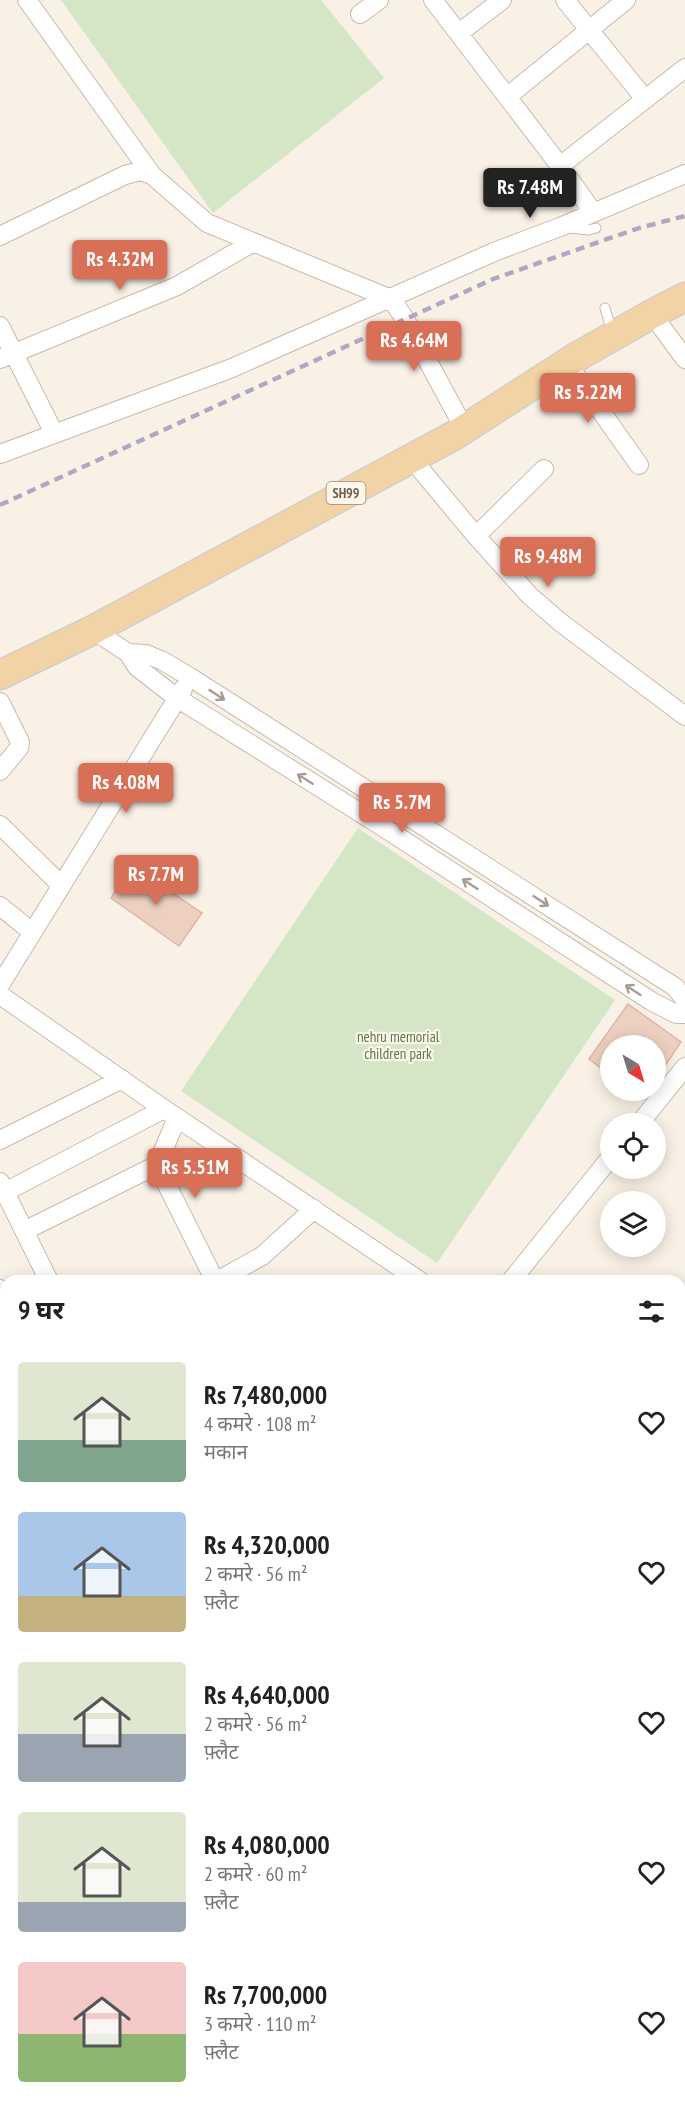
<!DOCTYPE html>
<html lang="hi">
<meta charset="utf-8">
<style>
body{margin:0;font-family:"PT Sans Narrow","Noto Sans Devanagari",sans-serif;background:#f2f2f2;color:#222;height:100vh;display:flex;flex-direction:column;font-size:22px;white-space:nowrap}
*{box-sizing:border-box;margin:0}
p{font-size:20px;color:#767676}
.icon{flex:none;width:33px;height:33px;fill:none;stroke:currentColor;stroke-width:2;stroke-linecap:round;stroke-linejoin:round}
.map{position:relative;flex:1;overflow:hidden}
.drawer{position:absolute;left:0px;top:1275px;width:686px;height:834px;display:flex;flex-direction:column;background:#fff;border-radius:18px 18px 0 0;box-shadow:0 3px 15px #0003}
.drawer>*{flex:none}
.needle{width:39px;rotate:142deg}
.tools{position:absolute;left:600px;top:1035px;display:grid;gap:12px}
.tools a{display:grid;place-items:center;width:66px;height:66px;border-radius:50%;background:#fff;box-shadow:0 3px 15px #0003;font-size:30px}
.price{position:absolute;translate:-50% -51px;padding:0 14px;border-radius:6px;background:#d86f57;color:#fff;font-size:20px;line-height:39px;filter:drop-shadow(0 2px 3px #0008)}
.price::after{content:'';position:absolute;left:50%;top:36px;width:18px;height:14px;margin-left:-9px;background:inherit;clip-path:polygon(0 0,100% 0,50% 100%)}
.price.on{background:#222;color:#fff}
ul{padding:0;list-style:none}
li{display:flex;align-items:center;gap:18px;height:150px;padding:0 18px}
li span{display:grid;place-items:center;flex:none;width:168px;height:120px;border-radius:6px;color:#555}
li>.icon{margin-inline-start:auto}
span .icon{width:72px;height:72px;fill:#fffc;stroke-width:1}
li b{font-size:26px}
h2{display:flex;justify-content:space-between;align-items:center;height:72px;padding:0 18px;font-size:26px}
.map>svg:first-child{display:block}
</style>
<div class="map">
<svg width="685" height="2109" viewBox="0 0 685 2109">
<rect width="100%" height="100%" fill="#faf1e6"/>
<path fill="#d4e6c6" d="M61 0H321L384 78 213 213Z
M358 828 615 1000 437 1263 181 1091Z"/>
<path fill="#edd0c0" stroke="#ddb7a2" stroke-width="1.5" d="M131 865 202 913 179 946 111 898Z
M628 1004 681 1042 656 1079V1046H610V1075L589 1059Z"/>
<g fill="none" stroke-linecap="round" stroke-linejoin="round">
<g stroke="#cab9ad" stroke-width="11">
<path id="lane" d="M569 228 589 230 596 228
M605 308 612 332"/>
</g>
<g stroke="#cab9ad" stroke-width="20">
<path id="street" d="M27 0 152 175
M433 0 560 166 593 212
M565 0 645 99
M360 14 379 0
M459 33 502 0
M507 97 626 0
M560 166 685 68
M0 236 125 175 140 171 152 175 207 223 391 299 405 319 464 428
M652 314 685 359
M0 326 54 433
M0 359 177 286 252 243
M567 363 639 465
M0 454 232 368 494 252 560 227 685 174
M411 458 476 536 530 596 560 622 685 716
M476 536 544 469
M93 630 128 653 146 654 163 661 190 677 675 987 685 1000
M128 653 137 667 177 698 383 827 651 1001 676 1014H685
M0 702 20 742 19 748 0 771
M0 825 61 885
M0 906 32 932
M0 985 183 689
M0 995 164 1109 420 1281
M177 1118 157 1165 215 1281
M639 1124 685 1067
M0 1140 122 1079
M0 1182 49 1281
M5 1192 164 1109
M24 1231 157 1165
M217 1281 262 1256 314 1209
M511 1281 610 1158
M0 1289 6 1301
M680 1362 685 1354
M680 1452 685 1458
M0 1459 6 1471
M680 1517 685 1512
M680 1621 685 1619
M0 1670 6 1667
M0 1712 6 1725
M680 1760 685 1762
M680 1832 685 1830
M680 1941 685 1939
M0 2033 6 2045
M680 2050 685 2048
M680 2076 685 2091
M34 2103 37 2109
M194 2103 197 2109
M299 2103 301 2109
M245 2109 259 2103
M528 2109 543 2103"/>
</g>
<g stroke="#d4cdca" stroke-width="31">
<path id="primary" d="M0 675 93 630 455 435 573 359 652 314 685 297"/>
</g>
<use href="#lane" stroke="#fff" stroke-width="9"/>
<use href="#street" stroke="#fff" stroke-width="18"/>
<use href="#primary" stroke="#f2d3a5" stroke-width="28"/>
<path stroke="#b4a5c2" stroke-width="4.5" stroke-dasharray="9 6" stroke-linecap="butt" d="M0 505 493 279 639 228 685 216"/>
</g>
<defs><path id="oneway-shaft" d="M-6 0H5M1.5-3L5.5 0L1.5 3" fill="none" stroke-width="1.6" stroke-linecap="round" stroke-linejoin="round" transform="scale(1.5)"/></defs>
<g stroke="#a99b94">
<use href="#oneway-shaft" transform="translate(217 695) rotate(33)"/>
<use href="#oneway-shaft" transform="translate(305 779) rotate(-148)"/>
<use href="#oneway-shaft" transform="translate(470 884) rotate(-147)"/>
<use href="#oneway-shaft" transform="translate(541 901) rotate(33)"/>
<use href="#oneway-shaft" transform="translate(633 990) rotate(-147)"/>
</g>
<g text-anchor="middle" dominant-baseline="central" stroke-width="4.5" stroke-linejoin="round" paint-order="stroke">
<rect fill="#fdf6eb" stroke="#9a887c" stroke-width="1.5" x="326.5" y="482" width="39" height="22" rx="4.5"/>
<g font-size="14" font-weight="bold" fill="#70594d">
<text x="346" y="493">SH99</text>
</g>
<g font-size="15" fill="#597a49" stroke="#fdf6eb">
<text x="398" y="1036">nehru memorial<tspan x="398" dy="17">children park</tspan></text>
</g>
</g>
</svg>
<div class="tools">
<a><svg class="needle" viewBox="-14 -14 28 28"><path d="M0-13l5 13h-10z" fill="#e53935"/><path d="M0 13l5-13h-10z" fill="#767676"/></svg></a>
<a><svg class="icon" aria-label="locate" viewBox="0 0 24 24"><circle cx="12" cy="12" r="6"/><path d="M12 2v4M12 18v4M2 12h4M18 12h4"/></svg></a>
<a><svg class="icon" aria-label="layers" viewBox="0 0 24 24"><path d="M12 4l9 5-9 5-9-5zM3 14l9 5 9-5"/></svg></a>
</div>
<b class="price on" style="left:530px;top:219px">Rs 7.48M</b>
<b class="price" style="left:120px;top:291px">Rs 4.32M</b>
<b class="price" style="left:414px;top:372px">Rs 4.64M</b>
<b class="price" style="left:588px;top:424px">Rs 5.22M</b>
<b class="price" style="left:548px;top:588px">Rs 9.48M</b>
<b class="price" style="left:126px;top:814px">Rs 4.08M</b>
<b class="price" style="left:402px;top:834px">Rs 5.7M</b>
<b class="price" style="left:156px;top:906px">Rs 7.7M</b>
<b class="price" style="left:195px;top:1199px">Rs 5.51M</b>
<section class="drawer">
<h2>9 घर<svg class="icon" aria-label="filters" viewBox="0 0 24 24"><path d="M4 7h16M4 17h16"/><circle cx="9" cy="7" r="2"/><circle cx="15" cy="17" r="2"/></svg></h2>
<ul>
<li><span style="background:linear-gradient(#dfe7d0 65%,#7fa58c 0)"><svg class="icon" aria-label="home" viewBox="0 0 24 24"><path d="M3 11l9-7 9 7M6 9v11h12V9"/></svg></span><div><b>Rs 7,480,000</b><p>4 कमरे · 108 m²</p><p>मकान</p></div><svg class="icon" aria-label="heart" viewBox="0 0 24 24"><path d="M12 20l-8-8c-3-5 5-10 8-4 3-6 11-1 8 4z"/></svg></li>
<li><span style="background:linear-gradient(#a9c7e8 70%,#c2b280 0)"><svg class="icon" aria-label="home" viewBox="0 0 24 24"><path d="M3 11l9-7 9 7M6 9v11h12V9"/></svg></span><div><b>Rs 4,320,000</b><p>2 कमरे · 56 m²</p><p>फ़्लैट</p></div><svg class="icon" aria-label="heart" viewBox="0 0 24 24"><path d="M12 20l-8-8c-3-5 5-10 8-4 3-6 11-1 8 4z"/></svg></li>
<li><span style="background:linear-gradient(#dfe7d0 60%,#9aa5b1 0)"><svg class="icon" aria-label="home" viewBox="0 0 24 24"><path d="M3 11l9-7 9 7M6 9v11h12V9"/></svg></span><div><b>Rs 4,640,000</b><p>2 कमरे · 56 m²</p><p>फ़्लैट</p></div><svg class="icon" aria-label="heart" viewBox="0 0 24 24"><path d="M12 20l-8-8c-3-5 5-10 8-4 3-6 11-1 8 4z"/></svg></li>
<li><span style="background:linear-gradient(#dfe7d0 75%,#9aa5b1 0)"><svg class="icon" aria-label="home" viewBox="0 0 24 24"><path d="M3 11l9-7 9 7M6 9v11h12V9"/></svg></span><div><b>Rs 4,080,000</b><p>2 कमरे · 60 m²</p><p>फ़्लैट</p></div><svg class="icon" aria-label="heart" viewBox="0 0 24 24"><path d="M12 20l-8-8c-3-5 5-10 8-4 3-6 11-1 8 4z"/></svg></li>
<li><span style="background:linear-gradient(#f6c9c9 60%,#8fb573 0)"><svg class="icon" aria-label="home" viewBox="0 0 24 24"><path d="M3 11l9-7 9 7M6 9v11h12V9"/></svg></span><div><b>Rs 7,700,000</b><p>3 कमरे · 110 m²</p><p>फ़्लैट</p></div><svg class="icon" aria-label="heart" viewBox="0 0 24 24"><path d="M12 20l-8-8c-3-5 5-10 8-4 3-6 11-1 8 4z"/></svg></li>
</ul>
</section>
</div>
